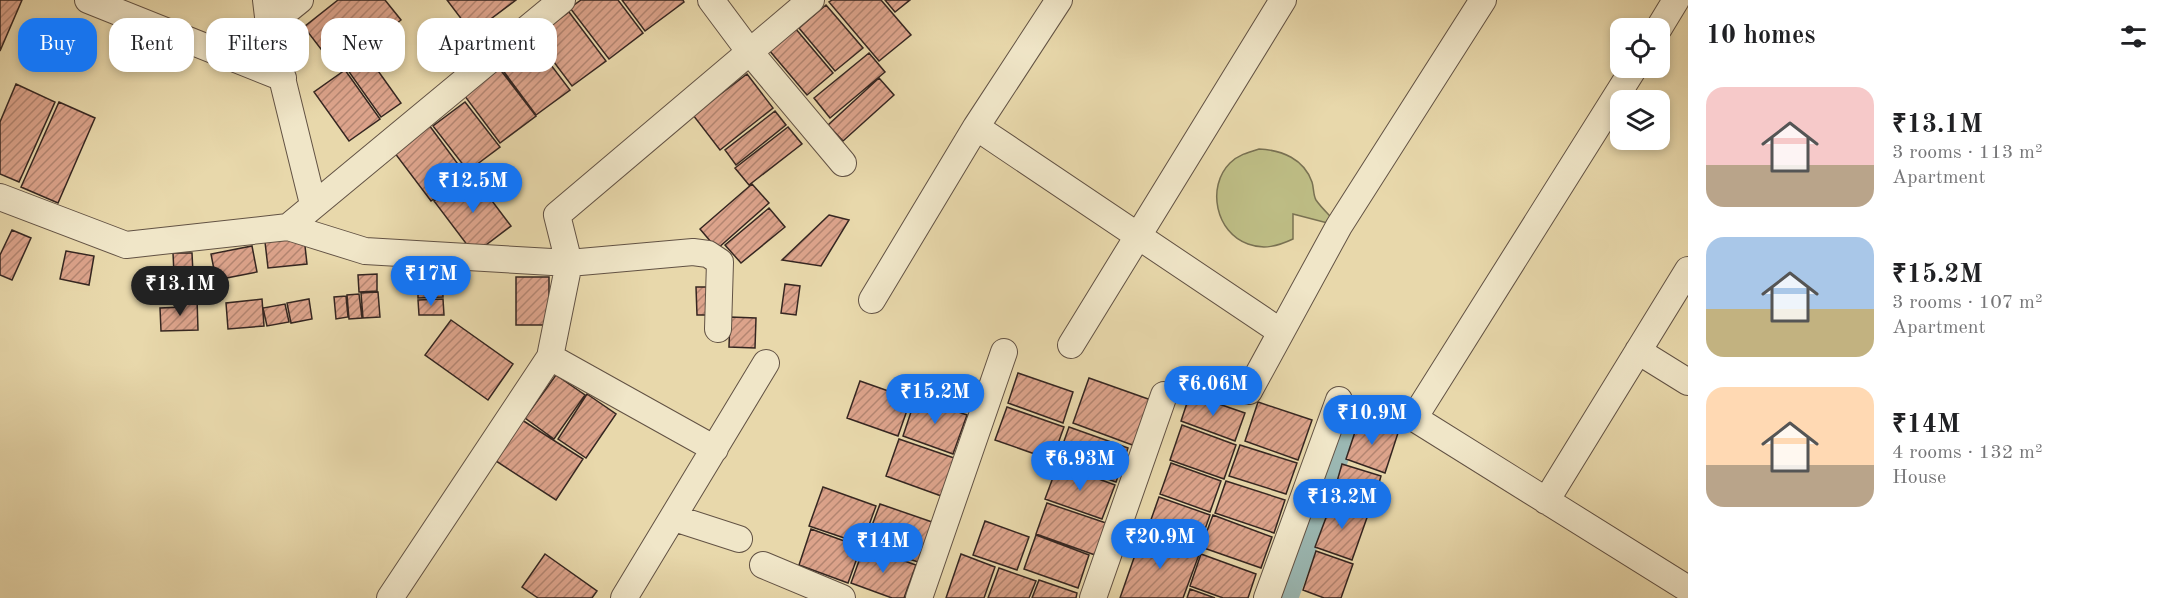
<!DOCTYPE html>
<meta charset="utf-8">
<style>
body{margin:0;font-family:"Old Standard TT",serif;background:#f2f2f2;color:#202124;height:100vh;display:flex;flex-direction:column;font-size:22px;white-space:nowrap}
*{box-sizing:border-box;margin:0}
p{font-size:20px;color:#757577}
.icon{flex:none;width:33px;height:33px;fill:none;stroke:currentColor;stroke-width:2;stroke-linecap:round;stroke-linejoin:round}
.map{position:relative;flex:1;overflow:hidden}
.panel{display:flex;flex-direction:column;background:#fff;width:480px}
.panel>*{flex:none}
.banner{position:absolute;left:18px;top:18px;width:570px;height:54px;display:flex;gap:12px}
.buttons{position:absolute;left:1610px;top:18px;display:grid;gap:12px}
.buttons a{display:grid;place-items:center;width:60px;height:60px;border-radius:12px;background:#fff;box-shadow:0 3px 9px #0003;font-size:30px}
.price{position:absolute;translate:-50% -51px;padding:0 14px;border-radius:21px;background:#1a73e8;color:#fff;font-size:20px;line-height:39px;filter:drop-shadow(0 2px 3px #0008)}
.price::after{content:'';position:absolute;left:50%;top:36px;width:18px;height:14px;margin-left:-9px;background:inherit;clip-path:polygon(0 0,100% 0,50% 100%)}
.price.active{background:#222;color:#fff}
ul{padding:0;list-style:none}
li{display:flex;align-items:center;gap:18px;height:150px;padding:0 18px}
li span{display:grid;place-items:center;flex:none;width:168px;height:120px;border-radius:18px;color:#555}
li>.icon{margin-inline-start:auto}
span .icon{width:72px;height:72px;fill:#fffc;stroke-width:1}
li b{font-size:26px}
h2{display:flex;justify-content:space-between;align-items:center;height:72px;padding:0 18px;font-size:26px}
.tag{padding:0 21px;border-radius:18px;background:#fff;box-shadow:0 3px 9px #0003;font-size:21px;line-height:54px}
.tag.active{background:#1a73e8;color:#fff}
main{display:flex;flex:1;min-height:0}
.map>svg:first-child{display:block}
</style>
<main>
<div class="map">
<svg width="1688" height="598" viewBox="0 0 1688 598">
<defs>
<pattern id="building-hatch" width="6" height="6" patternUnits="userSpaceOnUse" patternTransform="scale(1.5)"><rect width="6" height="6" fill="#dca38b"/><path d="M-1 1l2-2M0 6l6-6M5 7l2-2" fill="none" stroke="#b38571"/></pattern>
</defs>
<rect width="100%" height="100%" fill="#e8d8ab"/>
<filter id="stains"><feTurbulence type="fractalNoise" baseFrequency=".00333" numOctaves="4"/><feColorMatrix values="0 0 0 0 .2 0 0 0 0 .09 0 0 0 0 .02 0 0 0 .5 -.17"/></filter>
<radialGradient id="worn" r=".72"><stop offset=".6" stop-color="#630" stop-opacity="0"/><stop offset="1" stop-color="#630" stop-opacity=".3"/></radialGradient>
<path fill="#bdbc84" stroke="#797152" stroke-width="1.5" d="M1259 149C1282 150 1304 159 1312 182 1314 188 1313 195 1316 200 1322 209 1332 217 1339 226L1293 214V239C1278 246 1264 250 1248 244 1216 233 1206 187 1230 163 1238 155 1249 152 1259 149Z"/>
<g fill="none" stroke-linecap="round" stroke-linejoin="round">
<path stroke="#9bb8b3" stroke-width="28" d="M1284 598 1346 426"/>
</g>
<path fill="url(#building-hatch)" stroke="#352621" stroke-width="1.5" d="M0 0H22L0 51Z
M338 0H385L401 20 337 70 304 27Z
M447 0H516L472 33Z
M581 0H618L643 33 609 59 570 8Z
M622 0H683L684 2 645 31Z
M832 0H881L911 35 879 61 829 2Z
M885 0H910L895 12Z
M826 5 863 48 835 71 799 28Z
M569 12 606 61 572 86 535 37Z
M795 28 833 73 807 95 769 50Z
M532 40 570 90 536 115 499 65Z
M869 53 885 72 830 118 814 98Z
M366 54 401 103 381 117 347 69Z
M499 68 536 116 500 143 464 95Z
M345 70 380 119 349 141 314 92Z
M747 74 773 108 720 150 693 115Z
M879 78 894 95 843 141 828 125Z
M16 84 55 102 19 182 0 174V122Z
M59 102 95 118 58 203 21 187Z
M465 102 500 147 468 171 433 126Z
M775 111 786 125 736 165 725 150Z
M429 125 466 175 431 201 394 152Z
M788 127 802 144 749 185 735 168Z
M471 173 511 226 474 254 434 201Z
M752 184 769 203 717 249 700 229Z
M769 208 785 227 741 263 725 245Z
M829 215 849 220 821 266 782 260Z
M12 230 31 238 12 280 0 275V255Z
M304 237 307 264 268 268 265 242Z
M252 246 257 272 216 280 211 254Z
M66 251 94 256 89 285 60 279Z
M173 253H192L194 294 175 295Z
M377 274V291L359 292 358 275Z
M442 274 443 297 418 298V286H430V275Z
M516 277H549V325H516Z
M785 284 800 286 796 315 781 313Z
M696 287H712V315H697Z
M378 292 380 317 363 318 361 293Z
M359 294 362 318 349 319 347 295Z
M346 296 348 317 336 319 334 297Z
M183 298H197L198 330 161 331 160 308 183 307Z
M262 299 264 326 228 329 226 303Z
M309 299 312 319 291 323 287 303Z
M443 299 444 315H419L418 300Z
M285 304 289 322 267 326 263 308Z
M730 317 756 318 755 348 729 347Z
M451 320 513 364 488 400 425 355Z
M1018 373 1073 392 1063 423 1008 403Z
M556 375 585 395 554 439 525 418Z
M1089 378 1151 400 1135 446 1073 423Z
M860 381 911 399 898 436 847 418Z
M587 394 616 414 586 458 558 439Z
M1190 394 1245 413 1235 441 1181 421Z
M916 397 967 415 953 454 903 436Z
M1258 402 1312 420 1298 460 1245 441Z
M1007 407 1064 427 1052 460 995 440Z
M522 420 583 459 556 500 496 461Z
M1359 420 1398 433 1385 473 1346 459Z
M1182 425 1236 445 1224 479 1170 460Z
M1069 427 1128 448 1116 482 1057 461Z
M899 439 957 459 944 497 886 476Z
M1240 445 1297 463 1286 494 1229 476Z
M1171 463 1221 481 1210 512 1160 494Z
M1058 464 1115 485 1102 519 1045 499Z
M1342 464 1381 476 1371 511 1332 499Z
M1226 481 1285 500 1274 533 1215 513Z
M823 487 876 506 862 544 809 526Z
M1159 497 1210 515 1198 549 1147 531Z
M1333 499 1369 512 1352 560 1315 547Z
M1047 503 1106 523 1095 555 1036 534Z
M880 504 935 523 921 563 865 544Z
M1213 515 1272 537 1261 568 1201 547Z
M985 521 1029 537 1017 570 973 555Z
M811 529 861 547 848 583 799 565Z
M1143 532 1200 552 1183 598H1120Z
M1036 535 1089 555 1078 588 1024 569Z
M864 547 916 565 904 598H892L851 583Z
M1316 551 1353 564 1341 598H1324L1303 590Z
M545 554 597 591 592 598H538L522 587Z
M961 554 995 567 984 598H946Z
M1201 554 1256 574 1248 598H1223L1190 586Z
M999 568 1036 581 1029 598H988Z
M1039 580 1077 593 1076 598H1032Z
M1190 589 1215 598H1187Z"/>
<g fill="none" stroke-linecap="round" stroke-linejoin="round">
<g stroke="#625244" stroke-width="28">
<path id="minor" d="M88 0 283 78
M266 0 269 25 313 204
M711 0 749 51 843 163
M269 25 300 0
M1659 28 1676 0
M1634 68 1414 418 1688 589
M976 127 1281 332
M0 197 126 245 288 227 365 251 569 263 693 252 708 254 720 262 718 329
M288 227 562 0
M872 300 976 127 1059 0
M1071 345 1283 0
M1638 351 1688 382
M550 357 715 449
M1249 391 1339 226 1483 0
M1546 501 1688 270
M674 518 739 539
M763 565 842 598
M390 598 550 357 569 263 557 215 811 0
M624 598 766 363
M919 598 1004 352
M1093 598 1164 395
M1267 598 1339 400"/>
</g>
<use href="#minor" stroke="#f0e6c8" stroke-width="26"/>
</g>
<rect width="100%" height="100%" filter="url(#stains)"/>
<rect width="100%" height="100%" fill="url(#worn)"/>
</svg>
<div class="buttons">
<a><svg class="icon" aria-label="locate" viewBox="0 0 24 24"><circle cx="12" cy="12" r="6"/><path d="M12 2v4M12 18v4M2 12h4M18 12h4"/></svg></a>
<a><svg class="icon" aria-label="layers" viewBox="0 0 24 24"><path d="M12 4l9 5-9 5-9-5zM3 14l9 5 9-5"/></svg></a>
</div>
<b class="price" style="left:473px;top:214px">₹12.5M</b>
<b class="price" style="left:431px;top:307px">₹17M</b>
<b class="price active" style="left:180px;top:317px">₹13.1M</b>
<b class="price" style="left:1213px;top:417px">₹6.06M</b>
<b class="price" style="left:935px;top:425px">₹15.2M</b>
<b class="price" style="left:1372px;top:446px">₹10.9M</b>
<b class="price" style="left:1080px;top:492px">₹6.93M</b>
<b class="price" style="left:1342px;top:530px">₹13.2M</b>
<b class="price" style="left:1160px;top:570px">₹20.9M</b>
<b class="price" style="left:883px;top:574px">₹14M</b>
<div class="banner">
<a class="tag active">Buy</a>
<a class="tag">Rent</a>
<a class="tag">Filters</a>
<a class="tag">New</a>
<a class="tag">Apartment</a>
</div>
</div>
<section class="panel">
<h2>10 homes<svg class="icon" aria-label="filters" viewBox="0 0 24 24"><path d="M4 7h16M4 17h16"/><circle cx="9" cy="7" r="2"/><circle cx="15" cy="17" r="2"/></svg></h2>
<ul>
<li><span style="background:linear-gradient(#f6c9c9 65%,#b9a48a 0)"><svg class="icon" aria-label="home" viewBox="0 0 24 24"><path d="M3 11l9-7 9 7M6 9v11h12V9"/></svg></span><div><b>₹13.1M</b><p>3 rooms · 113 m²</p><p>Apartment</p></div></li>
<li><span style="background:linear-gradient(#a9c7e8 60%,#c2b280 0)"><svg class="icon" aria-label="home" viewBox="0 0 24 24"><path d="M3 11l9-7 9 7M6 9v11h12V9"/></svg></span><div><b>₹15.2M</b><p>3 rooms · 107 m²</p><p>Apartment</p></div></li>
<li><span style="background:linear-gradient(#ffd9b3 65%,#b9a48a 0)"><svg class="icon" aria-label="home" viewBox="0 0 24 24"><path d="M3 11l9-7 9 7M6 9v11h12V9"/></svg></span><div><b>₹14M</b><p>4 rooms · 132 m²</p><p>House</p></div></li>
</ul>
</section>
</main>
